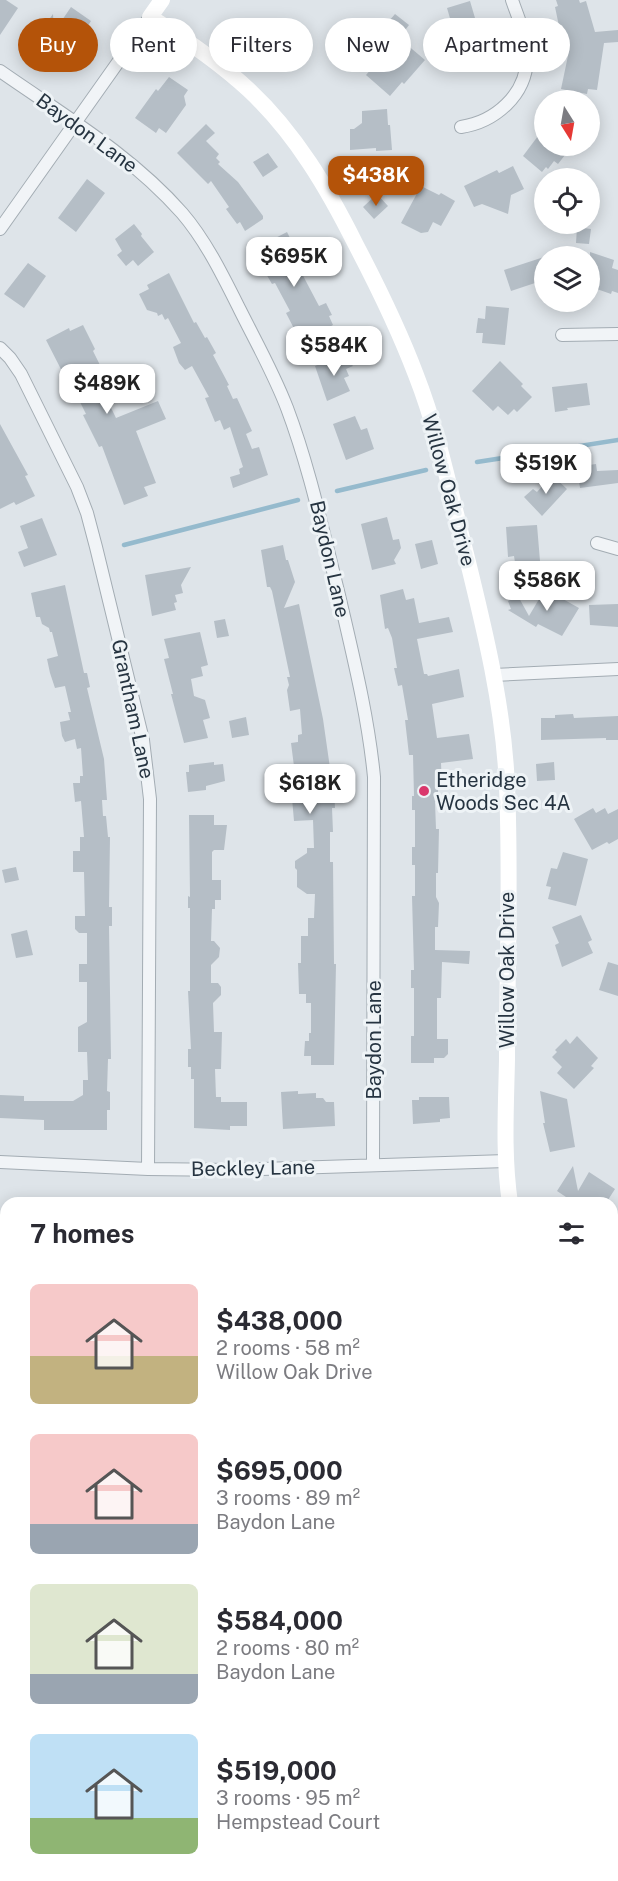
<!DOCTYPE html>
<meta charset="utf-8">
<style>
body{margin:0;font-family:"Public Sans",sans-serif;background:#f7f7f7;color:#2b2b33;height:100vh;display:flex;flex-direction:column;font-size:22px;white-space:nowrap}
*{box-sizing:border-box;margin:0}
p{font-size:20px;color:#7c7c81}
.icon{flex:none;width:33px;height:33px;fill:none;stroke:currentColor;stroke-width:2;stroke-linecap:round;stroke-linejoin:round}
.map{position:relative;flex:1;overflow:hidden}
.sheet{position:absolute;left:0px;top:1197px;width:618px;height:684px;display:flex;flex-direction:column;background:#fff;border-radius:18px 18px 0 0;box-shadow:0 3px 15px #0003}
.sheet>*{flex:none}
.guide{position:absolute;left:18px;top:18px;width:582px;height:54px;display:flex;gap:12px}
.needle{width:39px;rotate:169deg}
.fabs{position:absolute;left:534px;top:90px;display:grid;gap:12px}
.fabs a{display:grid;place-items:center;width:66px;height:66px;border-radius:50%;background:#fff;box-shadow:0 3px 15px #0003;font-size:30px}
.price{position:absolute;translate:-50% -51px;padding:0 14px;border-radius:12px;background:#fff;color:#222;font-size:20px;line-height:39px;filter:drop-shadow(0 2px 3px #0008)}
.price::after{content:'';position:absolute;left:50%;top:36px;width:18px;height:14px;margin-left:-9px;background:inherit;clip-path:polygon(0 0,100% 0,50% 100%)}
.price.selected{background:#b45309;color:#fff}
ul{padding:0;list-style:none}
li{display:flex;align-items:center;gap:18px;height:150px;padding:0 30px}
li span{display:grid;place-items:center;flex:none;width:168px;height:120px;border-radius:9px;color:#555}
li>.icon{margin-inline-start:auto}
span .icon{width:72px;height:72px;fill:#fffc;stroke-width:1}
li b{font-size:26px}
h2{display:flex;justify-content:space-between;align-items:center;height:72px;padding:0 30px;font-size:26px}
.pill{padding:0 21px;border-radius:27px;background:#fff;box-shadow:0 3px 15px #0003;font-size:21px;line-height:54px}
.pill.selected{background:#b45309;color:#fff}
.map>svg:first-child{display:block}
</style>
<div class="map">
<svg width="618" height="1881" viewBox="0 0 618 1881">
<rect width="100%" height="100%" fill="#dee4e9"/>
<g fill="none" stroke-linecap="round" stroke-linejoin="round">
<path stroke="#95bacd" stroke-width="4.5" d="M477 462 618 440
M337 491 426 470
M124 545 298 500
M612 1297 618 1296"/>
</g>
<path fill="#b5bec6" d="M0 0H6L18 8 0 35Z
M556 0H579L580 3 586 1 595 32 618 30V42L604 43 597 90 588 89 587 94 561 89 569 51 562 25 559 26 555 7 558 6Z
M470 1 475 18H478L484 36 481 37 484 49 461 56 447 8Z
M71 7 91 21 62 67 42 53 47 46 36 38 53 14 54 32Z
M395 14 409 25 399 38 425 60 404 84 402 82 390 96 366 75 398 38 384 27Z
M169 77 188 90 184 96 186 105 166 133 159 128 156 133 135 118 156 89 158 91Z
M387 109 388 125H390L392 150 376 151V148L350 150V129H354L362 123V111Z
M206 124 215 133 206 141 219 154 216 158 220 162 218 164 238 182 263 216V219L245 231 240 222 237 224 226 209 229 207 211 181 208 184 177 153Z
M544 128V146H572L558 164 554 161 548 169 546 167 542 172 523 156Z
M268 153 278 167 263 177 253 162Z
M513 166 524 189 511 195 508 214 482 204 474 207 464 186 497 170 499 173Z
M87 179 105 193 76 232 58 218Z
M421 186 439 195 441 193 455 201 441 226 433 222 428 232 421 233 401 223Z
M377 194 388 206 374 219 363 207Z
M134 224 142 234 141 236 154 252 138 266 133 260 126 266 117 255 122 251 115 239Z
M577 227 591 229 589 244 576 243Z
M287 232 305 268 300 270 319 306 326 303 332 315 329 316 333 325 322 331 325 334 303 346 286 313 290 311 275 283 272 284 252 250Z
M590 252 614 260 612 268 618 270V293L612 291 611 294 594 288 595 285 590 284Z
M544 257V280L511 291 504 270Z
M28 263 46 276 24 308 4 294Z
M169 273 194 323 196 322 205 338 207 337 216 353 213 355 229 385 227 386 233 399 237 398 252 431 246 434 252 449 259 447 268 475 233 488 230 477 240 474 239 469 243 467 230 427 224 430 220 420 215 422 205 398 209 397 192 366 185 370 179 363 173 347 181 343 168 318 165 320 162 314 158 316 157 313 147 310 139 294 149 289 147 285Z
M486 306 509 308 505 345 482 343 483 333H476L478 318 485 319Z
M83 325 95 349 93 351 100 365 92 369 116 418 158 401 166 419 136 431 156 483 144 487 148 496 124 505 102 446 99 447 83 415 86 414 69 380 67 381 46 340 69 328 70 331Z
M343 355 353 366 346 369 349 376 344 378 350 391 327 401 315 366Z
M500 361 523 384 521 386 532 397 517 412 514 409 508 415 498 406 493 411 472 391Z
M587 383 590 405 567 408 568 410 555 412 552 387Z
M355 416 361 430 367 428 374 449 346 460 333 424Z
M0 424 28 475 25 476 35 496 16 505 14 502 0 509Z
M589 462V465L596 464 597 471 618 470V483L580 488 576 463Z
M552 475 567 489 542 516 524 497 533 489 537 492Z
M387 517 393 540 399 539 401 548 394 560 396 564 372 570 361 524Z
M42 518 57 555 24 567 18 552 28 548 20 526Z
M537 525 541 573 517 575 514 556 508 557 506 527Z
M432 540 438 564 421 569 415 544Z
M283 545 286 560H288L295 582 284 608 299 604 323 719 333 789H334L335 808H332L333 832H330V862H333L334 964H336L334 1065H311V1056H304L305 1041H309V1033H311V1003H306V994H299L298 963H301V936H308V918H314L315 894H307L297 887V870L295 868V861L307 853V848H314L313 820 294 821 292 798 311 797 310 772 295 774 291 743 298 742V735L302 734 300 709 290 711 287 690 289 685 287 677H290L272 591 270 587H267L261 550Z
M191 567 181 585 183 593 175 595 177 602 174 603 176 610 152 616 145 575Z
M65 585 84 673H87L90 687 87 688 104 759 107 800H102L103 816H106L108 837H110L109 907H112V926H109L111 1059H108L107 1091 110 1092V1110H107V1130H44V1120L0 1118V1095L24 1096V1101H73L83 1095V1080H88L87 1052H78V1027L87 1022V982H79V964H87V933H79L75 929V916H85L84 872H73V851H80V837H84L81 801 75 802 73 783H80V776H83L81 748 77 749 75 739 65 742 62 736 60 722 70 720 68 712H71L65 686 55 688 50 673 47 659 58 656 52 632H50L49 628 42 624 40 617H36L31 593Z
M403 589 406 600 414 598 419 623 449 617 453 632 417 639 424 674H427L428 676 459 669 464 697 432 704 437 738 469 734 473 759 441 763 442 786H438V802H435L436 829H439L438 873H436V897L439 903 438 927H435V950L470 951 469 964 442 962 441 998H437V1039H448V1054L444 1058H434V1063H411V1036H414V988H411V970H414L412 896H415V865H412V847H415V810H412V796H414L413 755H409L405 720H408L402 685 398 686 394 668H397L392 638 388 628 385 629 380 595Z
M545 589 579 608 562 636 538 624 536 627 508 610 511 609 508 601 518 596 529 616Z
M618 604V627L590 625 589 605Z
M225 619 229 636 217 638 214 621Z
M200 632 208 665 201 667 203 676 191 679 194 696 205 700 210 718 203 720 208 738 184 743 171 694H173L164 659 169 658 164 639Z
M573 714 574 718 618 716V740H606V738L541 740V718H555V715Z
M246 717 249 735 232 738 229 721Z
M214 762V765L223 764 225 781 206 786V790L188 792 186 772H189V765Z
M554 762 555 780 537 781 536 764Z
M593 808 596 813 605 808 608 814 618 809V839L609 844 607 842 592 850 574 819Z
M189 815H214V825H227L224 850H214L212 852V880H221V900H215V909H212L211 941H214L220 948 219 957 211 965V983H218L221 987V995L213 1003 214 1032H222L221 1069H215L216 1097H221V1102H247V1126H230V1130L194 1128V1079H191V1067H188V1049H191L188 991H190V908H188V896L190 897Z
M563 852 588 859 576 906 548 899 551 887 546 886 551 868 557 869Z
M16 867 19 880 5 883 2 870Z
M581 915 592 940 588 942 593 953 562 967 555 945 559 943 552 927Z
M27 930 33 955 16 958 11 934Z
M608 962 618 965V996L599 990Z
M577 1036 598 1058 591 1066 594 1068 574 1089 557 1073 562 1067 552 1057 557 1052 555 1050 566 1039 570 1044Z
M298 1091V1094L316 1093V1098H323L326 1102H334L335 1126 283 1129 281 1092Z
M540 1091 567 1099 575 1147 550 1152 543 1123H545Z
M419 1097H449L450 1118 440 1119V1122L413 1124 412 1100H419Z
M573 1166 578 1191 589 1172 615 1189 606 1203H571L572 1201 557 1191Z"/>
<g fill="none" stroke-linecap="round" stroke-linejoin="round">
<g stroke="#a3acb3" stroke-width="14">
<path id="street" d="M0 71C63 115 131 155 182 213 206 241 223 276 240 310 256 342 274 374 287 408 310 469 323 532 339 595 353 656 368 715 374 777L373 1165
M461 127C495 122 526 95 527 59 528 39 518 18 512 0
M0 229 150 17
M562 335 618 334
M0 348 10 358 21 374 77 487 87 513 96 547 143 740 150 799 148 1169
M597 543 618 549
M493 675 618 669
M0 1162 148 1169 231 1170 506 1161
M612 1728 618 1731
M388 1875 393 1881
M115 1881 122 1875"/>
</g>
<use href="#street" stroke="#f1f4f7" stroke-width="12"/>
<path stroke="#fff" stroke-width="16" d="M162 0 150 17C185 39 219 62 249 90 296 134 328 189 356 245 378 287 399 330 416 375 438 431 450 491 465 550 484 627 504 707 507 787 511 878 507 969 507 1060 506 1107 503 1156 510 1203
M612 1497 618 1506"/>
</g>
<circle fill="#da376c" stroke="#eef3f6" stroke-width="2" cx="424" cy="791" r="6"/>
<g text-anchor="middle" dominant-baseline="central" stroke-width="6" stroke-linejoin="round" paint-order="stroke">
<g font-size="20" fill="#263441" stroke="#eef3f6">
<text transform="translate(87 133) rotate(36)">Baydon Lane</text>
<text transform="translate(449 490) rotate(75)">Willow Oak Drive</text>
<text transform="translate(330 559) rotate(77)">Baydon Lane</text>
<text transform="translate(133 709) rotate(78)">Grantham Lane</text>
<text transform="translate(507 970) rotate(-90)">Willow Oak Drive</text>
<text transform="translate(374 1040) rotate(-90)">Baydon Lane</text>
<text transform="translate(253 1168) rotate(-1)">Beckley Lane</text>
</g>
<g font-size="20" fill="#263441" stroke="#eef3f6" text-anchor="start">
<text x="436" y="780">Etheridge<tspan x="436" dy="23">Woods Sec 4A</tspan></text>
</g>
</g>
</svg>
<div class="fabs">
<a><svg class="needle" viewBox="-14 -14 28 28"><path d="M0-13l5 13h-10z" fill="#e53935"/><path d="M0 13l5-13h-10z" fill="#7c7c81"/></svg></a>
<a><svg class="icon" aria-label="locate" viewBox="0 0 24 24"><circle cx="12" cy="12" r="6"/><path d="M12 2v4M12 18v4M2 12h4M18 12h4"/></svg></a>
<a><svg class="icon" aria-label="layers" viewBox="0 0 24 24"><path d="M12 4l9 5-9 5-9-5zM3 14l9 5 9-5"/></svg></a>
</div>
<b class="price selected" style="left:376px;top:207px">$438K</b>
<b class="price" style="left:294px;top:288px">$695K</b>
<b class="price" style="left:334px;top:377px">$584K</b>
<b class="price" style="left:107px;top:415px">$489K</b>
<b class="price" style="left:546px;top:495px">$519K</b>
<b class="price" style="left:547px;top:612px">$586K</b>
<b class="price" style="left:310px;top:815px">$618K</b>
<div class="guide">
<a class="pill selected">Buy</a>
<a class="pill">Rent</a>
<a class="pill">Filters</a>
<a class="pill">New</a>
<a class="pill">Apartment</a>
</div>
<section class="sheet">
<h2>7 homes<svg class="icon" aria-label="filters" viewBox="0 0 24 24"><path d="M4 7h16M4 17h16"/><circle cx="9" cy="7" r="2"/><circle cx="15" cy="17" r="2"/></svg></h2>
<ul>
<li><span style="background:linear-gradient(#f6c9c9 60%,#c2b280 0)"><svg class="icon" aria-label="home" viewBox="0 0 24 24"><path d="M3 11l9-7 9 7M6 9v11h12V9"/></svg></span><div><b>$438,000</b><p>2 rooms · 58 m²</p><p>Willow Oak Drive</p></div></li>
<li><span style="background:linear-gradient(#f6c9c9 75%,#9aa5b1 0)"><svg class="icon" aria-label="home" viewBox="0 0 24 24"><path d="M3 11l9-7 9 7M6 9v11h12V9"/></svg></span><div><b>$695,000</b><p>3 rooms · 89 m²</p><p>Baydon Lane</p></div></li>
<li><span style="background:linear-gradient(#dfe7d0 75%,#9aa5b1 0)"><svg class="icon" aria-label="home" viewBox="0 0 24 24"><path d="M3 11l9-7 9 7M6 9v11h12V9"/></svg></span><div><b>$584,000</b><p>2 rooms · 80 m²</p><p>Baydon Lane</p></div></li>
<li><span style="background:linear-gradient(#bfe0f5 70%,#8fb573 0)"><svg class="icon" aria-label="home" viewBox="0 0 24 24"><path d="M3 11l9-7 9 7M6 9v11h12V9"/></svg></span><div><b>$519,000</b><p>3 rooms · 95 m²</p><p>Hempstead Court</p></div></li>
</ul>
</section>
</div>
